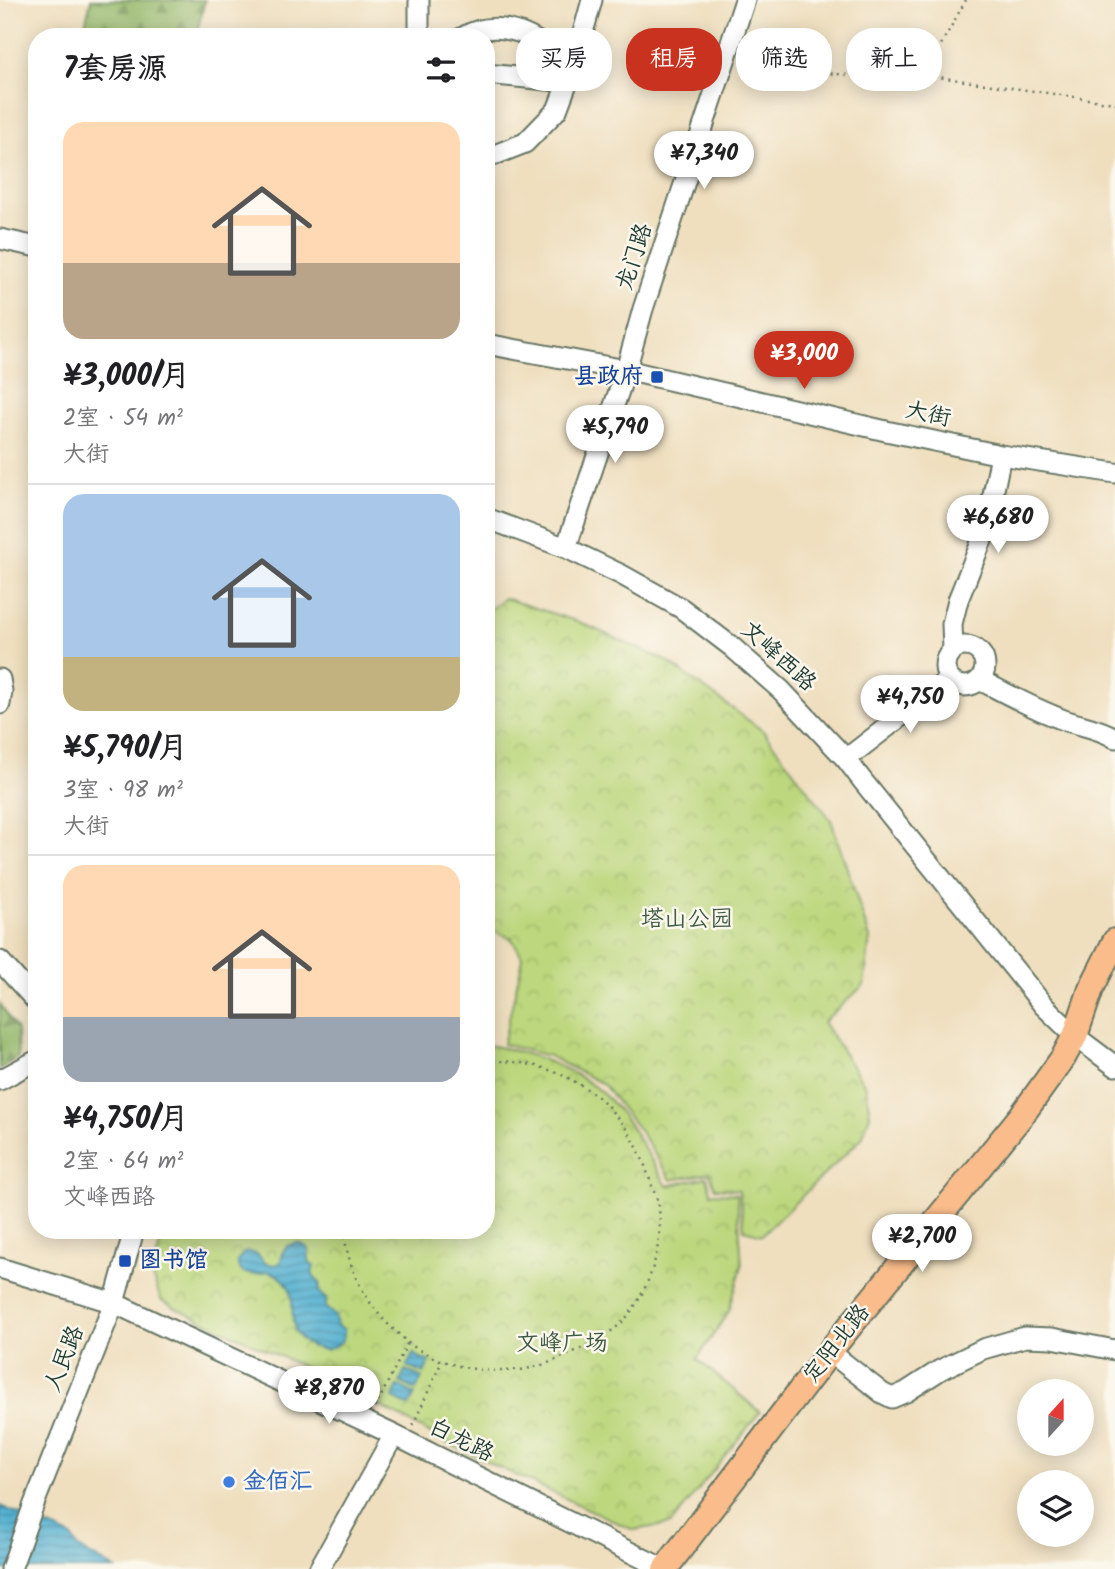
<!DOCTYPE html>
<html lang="zh">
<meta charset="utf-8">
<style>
body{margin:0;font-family:Kalam,"LXGW WenKai TC",sans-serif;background:#f6f6f6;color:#202124;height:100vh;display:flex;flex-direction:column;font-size:26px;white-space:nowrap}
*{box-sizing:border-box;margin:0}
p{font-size:23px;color:#757577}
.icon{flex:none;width:38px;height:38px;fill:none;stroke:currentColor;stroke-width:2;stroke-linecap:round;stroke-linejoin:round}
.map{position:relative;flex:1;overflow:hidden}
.details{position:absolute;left:28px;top:28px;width:467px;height:1211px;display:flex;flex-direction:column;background:#fff;border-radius:28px;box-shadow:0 4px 18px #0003}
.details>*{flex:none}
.top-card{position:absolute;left:516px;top:28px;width:494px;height:63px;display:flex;gap:14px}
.needle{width:46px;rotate:21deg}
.tools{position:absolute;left:1017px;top:1379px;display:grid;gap:14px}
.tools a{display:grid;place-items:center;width:77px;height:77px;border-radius:50%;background:#fff;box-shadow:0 4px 18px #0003;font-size:35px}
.price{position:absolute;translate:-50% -60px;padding:0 16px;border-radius:24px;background:#fff;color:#222;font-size:23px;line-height:46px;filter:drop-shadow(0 2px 4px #0008)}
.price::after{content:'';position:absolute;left:50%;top:42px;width:21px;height:16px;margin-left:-10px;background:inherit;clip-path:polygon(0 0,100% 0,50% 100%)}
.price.selected{background:#c8321e;color:#fff}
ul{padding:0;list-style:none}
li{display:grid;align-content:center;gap:14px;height:371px;padding:0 35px}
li+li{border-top:2px solid #e0e0e0}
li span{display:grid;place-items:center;height:217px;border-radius:21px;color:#555}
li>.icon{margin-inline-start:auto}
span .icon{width:126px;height:126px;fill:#fffc;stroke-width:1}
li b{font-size:30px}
h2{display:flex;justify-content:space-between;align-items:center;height:84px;padding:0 35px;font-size:30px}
.tag{padding:0 24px;border-radius:28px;background:#fff;box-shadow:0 4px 18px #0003;font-size:24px;line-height:63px}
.tag.selected{background:#c8321e;color:#fff}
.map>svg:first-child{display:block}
</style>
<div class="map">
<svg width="1115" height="1569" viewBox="0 0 1115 1569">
<defs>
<pattern id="forest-firs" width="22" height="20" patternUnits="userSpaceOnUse" patternTransform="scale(1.75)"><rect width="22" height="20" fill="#95b86c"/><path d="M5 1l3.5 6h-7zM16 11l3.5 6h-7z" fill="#79975a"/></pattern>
<pattern id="park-crowns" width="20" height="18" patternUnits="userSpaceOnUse" patternTransform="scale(1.75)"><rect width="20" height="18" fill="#bcd77d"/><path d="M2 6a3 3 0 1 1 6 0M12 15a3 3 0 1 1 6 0" fill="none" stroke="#a1b96d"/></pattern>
<pattern id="water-rules" width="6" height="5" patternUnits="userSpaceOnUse" patternTransform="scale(1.75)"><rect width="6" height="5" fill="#53b0d1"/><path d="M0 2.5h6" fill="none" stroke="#4490aa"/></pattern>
</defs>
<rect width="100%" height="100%" fill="#fbf7ec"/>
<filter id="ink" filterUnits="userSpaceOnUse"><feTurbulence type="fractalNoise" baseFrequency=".0143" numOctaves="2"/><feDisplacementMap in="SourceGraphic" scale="14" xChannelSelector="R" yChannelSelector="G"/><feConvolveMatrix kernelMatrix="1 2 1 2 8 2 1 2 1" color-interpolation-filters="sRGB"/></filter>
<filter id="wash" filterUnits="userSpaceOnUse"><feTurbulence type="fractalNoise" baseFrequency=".00686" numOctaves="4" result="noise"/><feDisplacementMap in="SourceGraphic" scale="28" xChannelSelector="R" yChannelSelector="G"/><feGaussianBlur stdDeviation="1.57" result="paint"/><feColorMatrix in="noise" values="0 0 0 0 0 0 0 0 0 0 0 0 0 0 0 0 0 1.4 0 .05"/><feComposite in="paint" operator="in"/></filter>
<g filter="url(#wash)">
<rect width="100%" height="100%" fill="#efdfbf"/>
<path fill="url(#forest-firs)" stroke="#5a7a50" stroke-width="2" d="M91 0H205L196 37H82Z
M0 1004 17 1030 18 1057 0 1069Z"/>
<path fill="url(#park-crowns)" stroke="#6e8a58" stroke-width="2" d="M504 598 579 622 667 661 763 731 831 820 870 938 864 985 823 1022 866 1087 870 1115 862 1138 762 1235 744 1230 739 1190 715 1188 710 1173 671 1180 639 1130 603 1084 549 1056 503 1044 523 958 512 939 487 927V612Z
M487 1045C535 1053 589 1072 620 1112 637 1133 652 1163 667 1186L707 1177 711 1193 737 1194 742 1266 729 1311 697 1359 760 1412 671 1524 633 1530 449 1444 342 1385 176 1308 161 1300 152 1274 164 1230H486Z"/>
<path fill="url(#water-rules)" stroke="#397682" stroke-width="2" d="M297 1243C314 1247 306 1253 310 1264L314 1266C311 1275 313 1277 320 1283 318 1291 320 1295 326 1299V1308L334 1315 338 1327 344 1329C346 1342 336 1346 326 1350 263 1339 319 1286 267 1271 242 1282 227 1263 247 1251L257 1254 265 1263 274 1265 280 1263C284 1250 282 1246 297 1243Z
M413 1354 429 1362 424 1374 407 1366Z
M405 1370 422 1378 416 1390 400 1382Z
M398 1386 415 1394 409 1406 393 1398Z
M0 1506 71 1536 77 1547 115 1569H0Z"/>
</g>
<g filter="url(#ink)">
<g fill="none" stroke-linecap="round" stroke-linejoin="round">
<g stroke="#687665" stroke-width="23">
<path id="minor" d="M419 0V37
M463 37C494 19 533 31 557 58 562 64 565 74 568 82L486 74
M486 156 497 154 525 143 557 110 574 65 592 0
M0 239 37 247
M486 344 626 370 886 431 1001 455 1115 473
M486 518 566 548 622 575 681 608 732 647 781 690 846 759 862 780 1044 1006 1075 1036 1115 1066
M566 548 626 370 643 309 745 0
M945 666a20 20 0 1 1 40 0a20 20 0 1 1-40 0Z
M953 649 952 624 958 600 986 530 1001 455
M0 679 2 691 0 704
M980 680C1007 694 1034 709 1064 720 1081 726 1099 728 1115 738
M846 759 949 679
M0 961 37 1002
M0 1080 37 1060
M0 1268 114 1303 394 1435 664 1569
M830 1352 882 1393 892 1398 906 1392 940 1370 983 1349 1025 1337 1052 1338 1115 1350
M11 1569 34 1504 114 1303 134 1230
M319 1569 394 1435"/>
</g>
<g stroke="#687665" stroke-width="28">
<path id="major" d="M665 1569 837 1342 1022 1115 1063 1058 1075 1036 1091 989 1115 941"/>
</g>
<path stroke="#687665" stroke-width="2.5" stroke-dasharray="2 5" stroke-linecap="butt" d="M740 66 909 80 924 75 1115 103
M924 75 966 0
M486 1029 489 1035 486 1056
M344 1230C347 1267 365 1303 392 1328 397 1332 402 1338 407 1342 438 1365 480 1374 518 1370 539 1368 559 1359 578 1350 593 1343 615 1331 626 1318 650 1289 663 1246 659 1209 659 1202 655 1195 653 1189 645 1165 637 1141 621 1122 615 1116 610 1108 604 1102 573 1075 528 1057 486 1062
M375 1408 408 1342
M413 1425 442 1361"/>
<use href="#minor" stroke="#fff" stroke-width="19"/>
<use href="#major" stroke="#f9bc8a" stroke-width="24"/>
</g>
</g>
<g fill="#1a4fb4" stroke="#fbf7ec" stroke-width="2.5">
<rect x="650" y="370" width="14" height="14" rx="3.5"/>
<rect x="118" y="1254" width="14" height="14" rx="3.5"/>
</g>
<circle fill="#3f7fe0" stroke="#fbf7ec" stroke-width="2.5" cx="229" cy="1482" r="7"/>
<g text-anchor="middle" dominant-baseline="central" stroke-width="5" stroke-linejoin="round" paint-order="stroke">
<g font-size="23" fill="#1f3d34" stroke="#fbf7ec">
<text transform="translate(635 257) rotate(-72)">龙门路</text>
<text transform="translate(928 415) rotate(12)">大街</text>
<text transform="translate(778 657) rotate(42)">文峰西路</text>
<text transform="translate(837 1344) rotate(-52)">定阳北路</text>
<text transform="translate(65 1359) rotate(-68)">人民路</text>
<text transform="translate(461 1441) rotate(26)">白龙路</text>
</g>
<g font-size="23" font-weight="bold" fill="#164399" stroke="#fbf7ec" text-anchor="end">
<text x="643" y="377">县政府</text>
<text x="139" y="1261" text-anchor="start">图书馆</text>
</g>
<g font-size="23" fill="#3e5c43" stroke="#fbf7ec">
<text x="687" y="920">塔山公园</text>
<text x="562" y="1344">文峰广场</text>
</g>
<g font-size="23" font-weight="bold" fill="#366cbe" stroke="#fbf7ec" text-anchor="start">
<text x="243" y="1482">金佰汇</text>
</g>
</g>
</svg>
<div class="tools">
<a><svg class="needle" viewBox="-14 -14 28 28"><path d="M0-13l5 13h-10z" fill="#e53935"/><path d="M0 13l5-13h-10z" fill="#757577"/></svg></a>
<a><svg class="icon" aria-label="layers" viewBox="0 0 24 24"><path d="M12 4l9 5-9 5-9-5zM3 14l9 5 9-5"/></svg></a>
</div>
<b class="price" style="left:704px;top:191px">¥7,340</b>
<b class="price selected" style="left:804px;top:391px">¥3,000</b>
<b class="price" style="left:615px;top:465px">¥5,790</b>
<b class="price" style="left:998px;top:555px">¥6,680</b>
<b class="price" style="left:910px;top:735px">¥4,750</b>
<b class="price" style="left:922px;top:1274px">¥2,700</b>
<b class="price" style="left:329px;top:1426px">¥8,870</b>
<div class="top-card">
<a class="tag">买房</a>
<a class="tag selected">租房</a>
<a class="tag">筛选</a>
<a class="tag">新上</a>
</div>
<section class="details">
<h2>7套房源<svg class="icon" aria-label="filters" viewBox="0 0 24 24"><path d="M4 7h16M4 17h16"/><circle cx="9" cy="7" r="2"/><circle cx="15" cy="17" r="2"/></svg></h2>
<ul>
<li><span style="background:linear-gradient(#ffd9b3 65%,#b9a48a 0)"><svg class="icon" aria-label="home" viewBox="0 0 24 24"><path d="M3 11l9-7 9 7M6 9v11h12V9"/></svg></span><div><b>¥3,000/月</b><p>2室 · 54 m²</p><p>大街</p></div></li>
<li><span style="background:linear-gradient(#a9c7e8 75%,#c2b280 0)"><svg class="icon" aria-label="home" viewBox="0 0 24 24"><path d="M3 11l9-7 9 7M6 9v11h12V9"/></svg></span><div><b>¥5,790/月</b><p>3室 · 98 m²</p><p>大街</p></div></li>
<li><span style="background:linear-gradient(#ffd9b3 70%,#9aa5b1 0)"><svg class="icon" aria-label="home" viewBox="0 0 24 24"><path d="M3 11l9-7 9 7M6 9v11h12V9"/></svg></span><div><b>¥4,750/月</b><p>2室 · 64 m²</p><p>文峰西路</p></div></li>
</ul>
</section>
</div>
